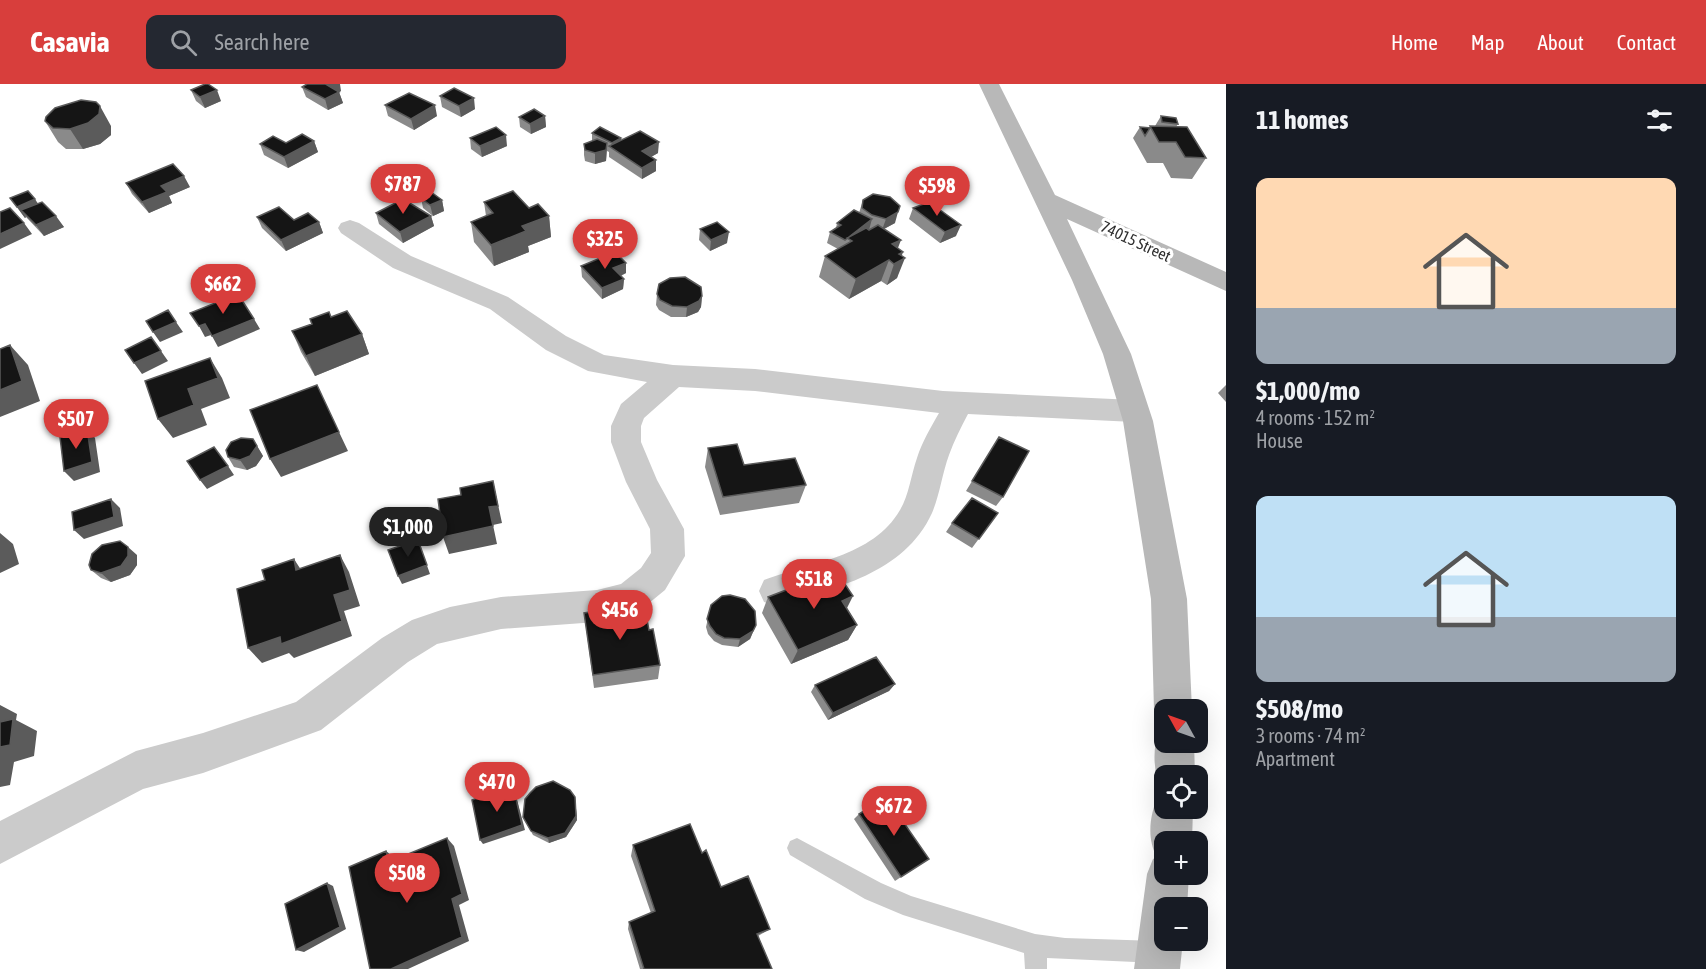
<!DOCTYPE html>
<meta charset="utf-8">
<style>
body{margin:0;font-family:"Asap Condensed",sans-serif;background:#242831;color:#f1f3f6;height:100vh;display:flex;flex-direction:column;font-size:22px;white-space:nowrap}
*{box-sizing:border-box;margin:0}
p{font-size:20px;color:#9ea1a6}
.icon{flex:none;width:33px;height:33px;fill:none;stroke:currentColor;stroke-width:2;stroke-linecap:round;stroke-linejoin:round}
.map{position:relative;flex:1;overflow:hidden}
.side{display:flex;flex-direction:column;background:#171b24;width:480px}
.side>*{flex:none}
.needle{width:39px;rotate:310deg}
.fabs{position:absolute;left:1154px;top:615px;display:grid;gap:12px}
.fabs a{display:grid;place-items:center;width:54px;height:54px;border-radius:12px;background:#171b24;box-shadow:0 6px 24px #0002;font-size:30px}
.price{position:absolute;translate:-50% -51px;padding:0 14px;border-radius:21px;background:#d83e3c;color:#fff;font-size:20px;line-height:39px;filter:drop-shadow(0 2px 3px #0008)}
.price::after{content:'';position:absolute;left:50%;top:36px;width:18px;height:14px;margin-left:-9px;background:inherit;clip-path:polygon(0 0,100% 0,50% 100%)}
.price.selected{background:#222;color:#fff}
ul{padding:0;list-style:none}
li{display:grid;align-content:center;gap:12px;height:318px;padding:0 30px}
li span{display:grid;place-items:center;height:186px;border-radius:12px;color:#555}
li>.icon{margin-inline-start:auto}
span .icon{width:108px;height:108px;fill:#fffc;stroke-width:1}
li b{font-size:26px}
h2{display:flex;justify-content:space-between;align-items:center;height:72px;padding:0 30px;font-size:26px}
header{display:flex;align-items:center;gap:36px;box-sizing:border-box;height:84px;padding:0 30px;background:#d83e3c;color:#fff}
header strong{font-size:28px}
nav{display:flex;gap:33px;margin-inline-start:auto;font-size:21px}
.search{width:420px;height:54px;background:#242831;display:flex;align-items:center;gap:15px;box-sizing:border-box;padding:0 21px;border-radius:12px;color:#9ea1a6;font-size:22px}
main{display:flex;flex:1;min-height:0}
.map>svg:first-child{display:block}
</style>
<header>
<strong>Casavia</strong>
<div class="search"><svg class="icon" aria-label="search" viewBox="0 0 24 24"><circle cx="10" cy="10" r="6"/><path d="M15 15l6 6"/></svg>Search here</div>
<nav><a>Home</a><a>Map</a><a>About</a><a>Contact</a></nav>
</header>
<main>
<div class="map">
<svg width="1226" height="885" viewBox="0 0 1226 885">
<rect width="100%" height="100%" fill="#fff"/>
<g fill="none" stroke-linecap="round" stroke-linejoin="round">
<path fill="#cbcbcb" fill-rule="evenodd" d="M797 754 881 799 911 812 1035 850 1065 854 1157 857 1165 860 1168 868 1165 876 1157 879 1047 874V885H1025L1024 869 903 831 865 815 790 771 787 764 790 757Z"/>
<path fill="#cbcbcb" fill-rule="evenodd" d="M350 136 359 139 411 172 508 213 566 252 604 271 673 281 755 285 943 307 1134 316 1145 319 1149 327 1145 335 1134 338 968 330C961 343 954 357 949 371 942 390 940 410 932 429 904 490 835 504 776 522L764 518 759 507 764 496C809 479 873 473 900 426 909 411 911 391 917 374 922 358 931 343 939 329L755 307 679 303 644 334 641 342V358L657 396 684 445 685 472 665 506 643 524 597 538 501 545 437 560 408 578 321 646 203 689 143 705 0 780V737L136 667 203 649 296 618 382 554 412 536 450 523 501 513 597 506 621 500 641 484 651 469 650 445 626 398 611 358V342L621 320 647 298 588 287 546 266 490 225 393 184 341 149 338 144 341 139Z"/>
<path fill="#b8b8b8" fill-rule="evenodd" d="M979 0H999L1055 111 1226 188V207L1067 135 1131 270 1153 337 1187 515 1192 626H1164V641L1160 639 1154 626 1151 515 1123 337 1103 270 1072 196Z
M1164 643V658H1194L1195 692H1164V724H1193L1192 758H1164V790H1189L1187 824H1164V856H1183L1180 885H1134L1147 790 1153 775 1157 773C1146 754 1150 729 1159 710L1164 707 1161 706C1153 686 1152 664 1160 644Z"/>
</g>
<path fill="#8a8a8a" d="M302 3 341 7 339 8 343 19 328 26 306 13Z
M191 6 221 17 205 24 196 17Z
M440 12 475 25 461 33 442 23Z
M385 21 437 32 414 46 388 32Z
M545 32 546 43 531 50 520 43 519 33Z
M1161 32 1178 40 1176 43 1206 74 1192 95 1171 94 1163 79H1147L1133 54 1140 43 1150 44V42H1155Z
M45 37 111 42V51L100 60 83 65H66L58 58Z
M592 49 621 56 658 69 651 73 656 87 642 95 609 73V68L607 67 606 77 595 80 585 77 584 71V60L592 57Z
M470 54 507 62 482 73 471 65Z
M314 57 318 68 288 84 264 71 260 60Z
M379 95 414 101 399 113 382 105Z
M126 99 190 103 169 112 172 119 149 129 132 110Z
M10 114 38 119 64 143 44 152 26 133 25 134Z
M421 114 442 116 444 127 433 132 423 124Z
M863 116 895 139 884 145 898 164 902 172 897 194 887 201 881 197 849 215 819 193 825 172 838 165 827 159 830 148 836 144 837 139 859 129Z
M484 118 529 124 549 132 551 153 528 162 529 168 494 182 474 158 471 138 486 132Z
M913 124 956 152 940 159 909 135Z
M376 129 431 132 434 142 403 159 379 140Z
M257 133 319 138 323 149 286 167 262 144Z
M700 145 727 159 710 167 699 156Z
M626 179V189L621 192 624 195 623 205 602 215 582 193 581 182Z
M657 210 702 212 701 223 698 228 686 233H671L659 226 656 221Z
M310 235 362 250 369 270 315 292 301 268 292 247 311 240Z
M1226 301V318L1218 309Z
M253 355 263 372 256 382 247 386 234 383 228 373Z
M993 363 1003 413 996 422 966 407Z
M708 364 744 381 806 401 799 419 720 431 705 383Z
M998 429 972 464 946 448 952 439Z
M137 471V481L130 491 111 498 101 494 91 486Z
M768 513 847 524 857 541 848 556 791 580 762 529Z
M711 521 756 541 750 555 738 563 722 561 714 557 708 550 706 543Z
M584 529 632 533 649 546 660 581 658 595 594 604Z
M895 600 889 607 828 636 811 608 815 601Z
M575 713 577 736 566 753 549 759 533 751 523 733Z
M859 730 901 793 895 797 854 735Z
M633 761 702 769 721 803 770 845 758 852 772 885H640L628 845 629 838 651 829 631 772Z"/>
<path fill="#5b5b5b" d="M330 0H340L341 7 331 12 327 1Z
M217 6 221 17 205 24 200 13Z
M339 8 343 19 328 26 325 15Z
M474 14 475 25 461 33 459 22Z
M435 21 437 32 414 46 411 35Z
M100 22 111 42V51L100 60 83 65 70 45Z
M545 32 546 43 531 50 530 40Z
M506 51 507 62 482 73 480 62Z
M621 54V64H612V59Z
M314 57 318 68 288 84 284 73Z
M659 58 658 69 642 78V67Z
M607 59 606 77 595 80V69Z
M656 76V87L642 95V84Z
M412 91 414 101 399 113 396 102Z
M184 92 190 103 169 112 172 119 149 129 142 118 161 102Z
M35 115 42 126H21L26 133 25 134 17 123Z
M442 116 444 127 433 132 430 121Z
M898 128 895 139 882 146 886 135Z
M56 132 64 143 44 152 36 141Z
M431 132 434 142 403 159 400 148Z
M549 132 551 153 528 162 529 168 494 182 491 161 522 142Z
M872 135 869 146 852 157 848 155Z
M319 138 323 149 286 167 281 156Z
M24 139 32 150 0 165V150Z
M961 141 956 152 940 159 945 148Z
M729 148 727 159 710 167 711 156Z
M901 156 893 177 889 176 881 197 849 215 856 195 892 160Z
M903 168 900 177 905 174 897 194 887 201 894 180 899 170Z
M626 179V189L613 195V184Z
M624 195 623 205 602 215V204Z
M702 212 701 223 698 228 686 233 687 223Z
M254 235 260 245 218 263 212 252Z
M176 238 183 248 160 258 153 248Z
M205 240 211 251 205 253 199 242Z
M362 250 369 270 315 292 306 272Z
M10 261 28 281 40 317 0 333V306Z
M161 267 168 277 142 290 134 279Z
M210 274 222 294 230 314 201 325 207 341 173 354 158 335 188 305Z
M87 345 95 354 100 388 74 397 64 387Z
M339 348 348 367 281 393 270 375Z
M253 355 263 372 256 382 247 386 240 376Z
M228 382 234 391 207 405 200 396Z
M493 397 502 439 493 441 497 460 449 470 443 453 489 423Z
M111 415 120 424 123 442 84 455 74 446Z
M0 449 13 460 19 480 0 489Z
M418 456 430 490 402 500 398 492Z
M128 463 137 471V481L130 491 111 498 101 489Z
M340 471 349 488 360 522 344 527 352 552 294 574 289 569 262 579 248 564 334 511Z
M294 475 305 492 296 486Z
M853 512 845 528 842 517Z
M756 541 750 555 738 563 740 555Z
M857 541 848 556 791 580 798 566Z
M895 600 889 607 828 636 833 629Z
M0 621 17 630 16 636 37 647 34 672 14 678 10 701 0 703Z
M513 702 515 708 525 746 483 760 480 756Z
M575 713 577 736 566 753 549 759 548 754Z
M447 754 454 762 469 816 459 821 469 857 408 885H391L452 815Z
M386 767 396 775 389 778Z
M327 799 333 802 346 845 304 868 296 866Z"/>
<path fill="#151515" stroke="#5b5b5b" stroke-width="1.5" d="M205 0H208L217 6 200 13 191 6Z
M307 0H330L327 1 339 8 325 15 302 3Z
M454 4 474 14 459 22 440 12Z
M409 9 435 21 411 35 385 21Z
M81 16 96 18 100 22 99 30 88 39 70 45 53 44 45 37 46 33 55 24Z
M534 25 545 32 530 40 519 33Z
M1161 32 1176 34 1178 40 1162 38Z
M1150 42 1187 43 1206 74 1185 73 1176 58H1159Z
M496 43 506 51 480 62 470 54Z
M600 43 621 54 612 59 592 49Z
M1140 43 1150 44 1145 52Z
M640 47 659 58 642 67 656 76 642 84 609 62Z
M302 50 314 57 284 73 260 60 273 52 286 59Z
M597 55 607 59 606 66 595 69 585 66 584 60Z
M173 80 184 92 161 102 167 108 142 118 126 99Z
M395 83 412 91 396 102 379 95Z
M28 107 35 115 17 123 10 114Z
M513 107 529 124 538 120 549 132 522 142 526 147 491 161 471 138 493 129 484 118Z
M431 108 442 116 430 121 421 114Z
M873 110 890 113 900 122 898 128 886 135 872 131 862 124 863 116Z
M403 115 431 132 400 148 376 129Z
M42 118 56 132 36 141 21 126Z
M929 118 961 141 945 148 913 124Z
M279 123 294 136 308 129 319 138 281 156 257 133Z
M10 124 24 139 0 150V128Z
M854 126 872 135 845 156 830 148 841 141 837 139Z
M717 138 729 148 711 156 700 145Z
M878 141 901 156 892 160 903 168 899 170 905 174 894 180 889 176 856 195 825 172 852 157 847 154 866 144 869 146Z
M615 168 626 179 613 184 624 195 602 204 581 182Z
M685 193 701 203 702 212 699 217 687 223 672 222 660 216 657 210 659 200 670 194Z
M238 210 254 235 212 252 205 240 199 242 190 229Z
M168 226 176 238 153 248 146 237Z
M347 227 362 250 306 272 292 247 312 240 310 235 329 228 331 233Z
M151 253 161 267 134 279 125 266Z
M10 261 22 297 0 306V265Z
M210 274 218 294 188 305 194 321 158 335 145 297Z
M317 301 339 348 270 375 250 326Z
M87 345 92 378 64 387 60 353Z
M999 353 1029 367 1003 413 972 397Z
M241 354 253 355 257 362 250 372 240 376 228 373 226 366 231 358Z
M737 360 744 381 795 374 806 401 723 413 708 364Z
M214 363 228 382 200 396 187 377Z
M493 397 498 422 489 423 493 442 443 453 438 415 461 411 460 404Z
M972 414 998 429 979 455 952 439Z
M111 415 114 433 74 446 72 428Z
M418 456 427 481 398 492 388 466Z
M120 457 128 463V472L121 482 101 489 91 486 89 481 92 470 102 461Z
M340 471 350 506 334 511 342 537 281 560 280 553 248 564 237 505 265 496 262 486 294 475 296 486Z
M836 487 853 512 842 517 857 541 798 566 768 513Z
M730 511 745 515 755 527 756 541 753 547 740 555 724 554 716 550 710 542 707 535 711 521 722 512Z
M630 522 632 533 646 531 649 546 653 545 660 581 593 591 584 529Z
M876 573 895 600 833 629 815 601Z
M13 635 10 661 0 663V638Z
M553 697 570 706 575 713 576 732 565 749 548 754 531 747 523 733 525 715 530 709 536 703Z
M513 702 522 741 480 756 472 716Z
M886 713 929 775 901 793 859 730Z
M690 740 702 769 706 766 721 803 748 792 770 845 757 850 772 885H644L629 838 655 827 633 761Z
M447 754 462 810 452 815 462 853 391 885H370L349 783 386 767 389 778Z
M327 799 340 843 296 866 285 820Z"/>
<g text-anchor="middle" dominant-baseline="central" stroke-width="6" stroke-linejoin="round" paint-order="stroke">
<g font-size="16" fill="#2e2e2e" stroke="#fff">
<text transform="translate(1136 157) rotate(25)">74015 Street</text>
</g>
</g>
</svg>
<div class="fabs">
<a><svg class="needle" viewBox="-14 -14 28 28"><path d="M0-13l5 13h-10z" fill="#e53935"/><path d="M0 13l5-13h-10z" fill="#9ea1a6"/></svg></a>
<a><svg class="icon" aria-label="locate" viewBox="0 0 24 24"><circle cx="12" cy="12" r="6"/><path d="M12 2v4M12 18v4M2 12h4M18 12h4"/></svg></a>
<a>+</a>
<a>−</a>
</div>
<b class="price" style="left:403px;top:131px">$787</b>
<b class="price" style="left:937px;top:133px">$598</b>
<b class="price" style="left:605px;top:186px">$325</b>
<b class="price" style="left:223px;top:231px">$662</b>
<b class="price" style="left:76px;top:366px">$507</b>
<b class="price selected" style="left:408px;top:474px">$1,000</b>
<b class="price" style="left:814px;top:526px">$518</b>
<b class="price" style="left:620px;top:557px">$456</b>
<b class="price" style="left:497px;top:729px">$470</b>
<b class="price" style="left:894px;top:753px">$672</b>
<b class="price" style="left:407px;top:820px">$508</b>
</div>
<section class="side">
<h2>11 homes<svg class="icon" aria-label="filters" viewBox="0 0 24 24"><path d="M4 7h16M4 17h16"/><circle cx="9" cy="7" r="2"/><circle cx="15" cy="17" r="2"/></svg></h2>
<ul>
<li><span style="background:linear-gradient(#ffd9b3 70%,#9aa5b1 0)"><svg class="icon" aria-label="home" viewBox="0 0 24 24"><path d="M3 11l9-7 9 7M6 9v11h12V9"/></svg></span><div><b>$1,000/mo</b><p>4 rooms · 152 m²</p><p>House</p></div></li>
<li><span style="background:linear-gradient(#bfe0f5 65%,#9aa5b1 0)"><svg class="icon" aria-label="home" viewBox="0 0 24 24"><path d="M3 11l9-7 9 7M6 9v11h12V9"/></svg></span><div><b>$508/mo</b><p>3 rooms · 74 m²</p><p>Apartment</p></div></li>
</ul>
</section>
</main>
